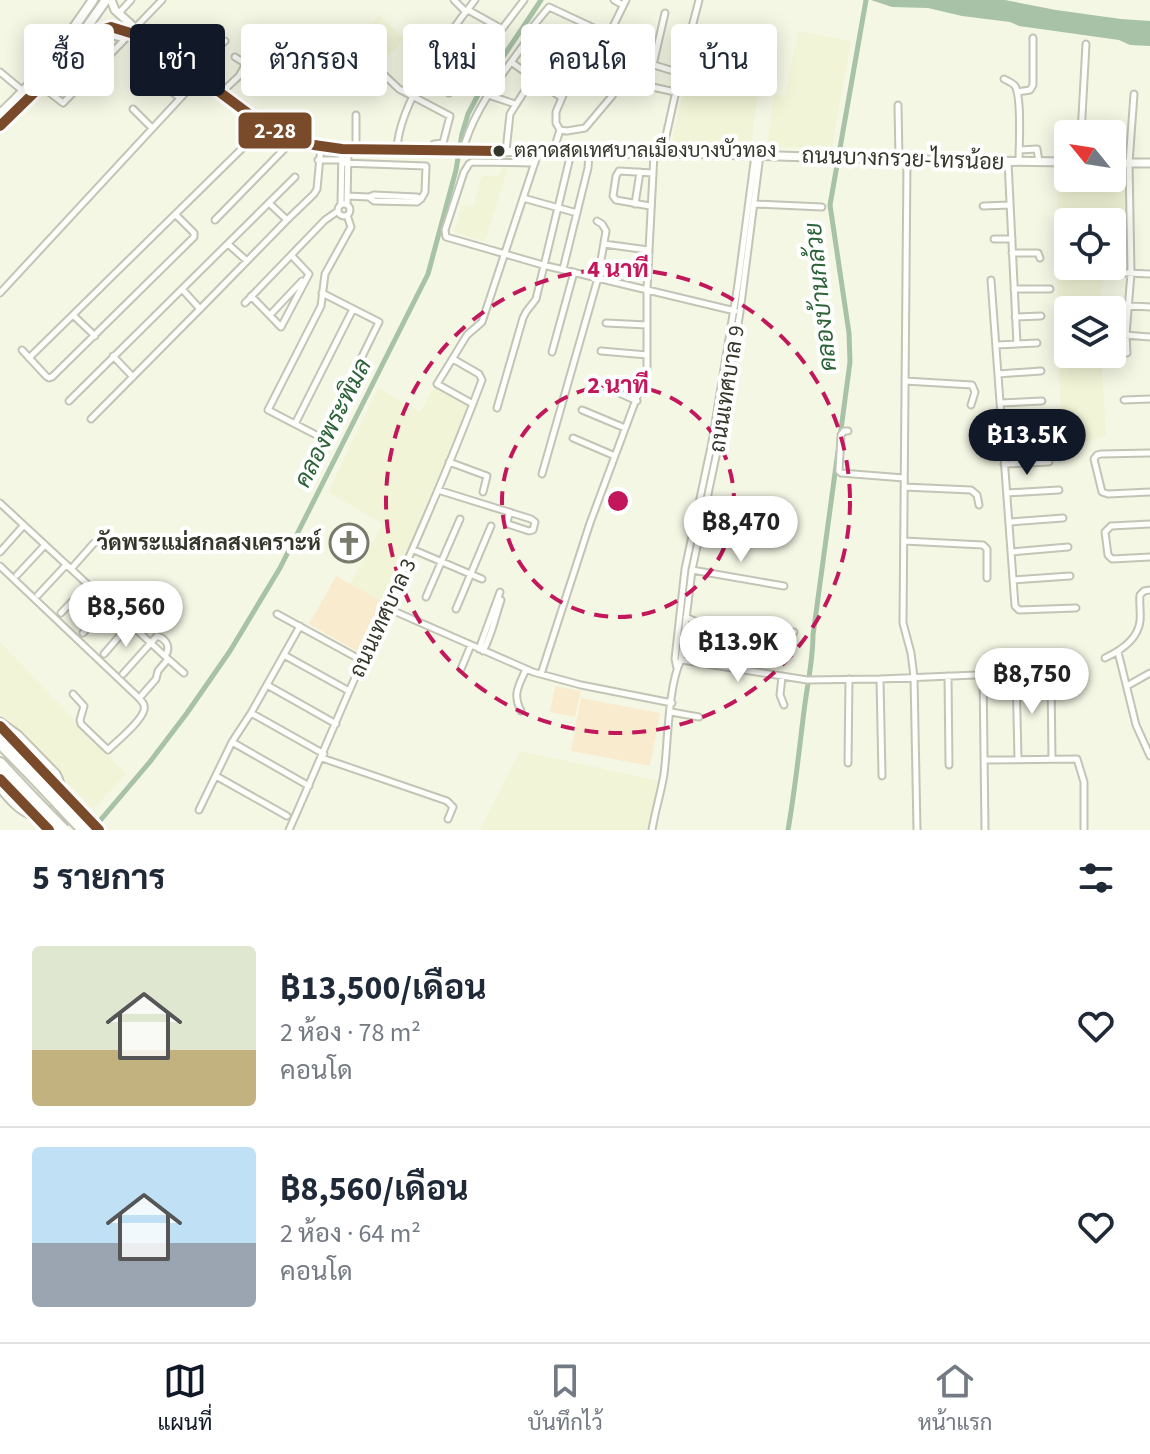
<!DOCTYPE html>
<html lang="th">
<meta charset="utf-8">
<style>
body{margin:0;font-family:"Source Sans 3",Sarabun,sans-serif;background:#f2f2f3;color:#1f2937;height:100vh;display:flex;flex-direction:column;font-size:30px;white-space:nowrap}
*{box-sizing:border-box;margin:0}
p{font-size:26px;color:#747a83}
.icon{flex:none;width:44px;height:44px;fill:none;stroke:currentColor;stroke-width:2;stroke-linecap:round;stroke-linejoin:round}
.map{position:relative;height:830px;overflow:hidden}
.sheet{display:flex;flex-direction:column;background:#fff;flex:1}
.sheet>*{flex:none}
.top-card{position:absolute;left:24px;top:24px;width:1102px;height:72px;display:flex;gap:16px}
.needle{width:52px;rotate:300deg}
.controls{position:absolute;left:1054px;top:120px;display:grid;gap:16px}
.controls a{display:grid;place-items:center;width:72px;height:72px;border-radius:8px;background:#fff;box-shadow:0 4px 20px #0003;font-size:40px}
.price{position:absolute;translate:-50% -68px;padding:0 18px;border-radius:28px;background:#fff;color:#222;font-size:26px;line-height:52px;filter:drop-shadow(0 2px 4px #0008)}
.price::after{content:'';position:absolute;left:50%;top:48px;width:24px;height:18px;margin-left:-12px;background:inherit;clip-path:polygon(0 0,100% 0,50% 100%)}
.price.on{background:#111827;color:#fff}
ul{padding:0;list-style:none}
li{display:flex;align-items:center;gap:24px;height:200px;padding:0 32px}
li+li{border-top:2px solid #e0e1e3}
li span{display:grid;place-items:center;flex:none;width:224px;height:160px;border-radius:8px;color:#555}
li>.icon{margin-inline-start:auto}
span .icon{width:96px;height:96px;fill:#fffc;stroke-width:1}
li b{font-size:34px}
h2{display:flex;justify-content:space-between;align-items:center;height:96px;padding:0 32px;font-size:34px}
.pill{padding:0 28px;border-radius:8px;background:#fff;box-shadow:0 4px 20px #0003;font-size:28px;line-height:72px}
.pill.on{background:#111827;color:#fff}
.tab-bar{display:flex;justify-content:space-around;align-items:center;height:112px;border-top:2px solid #e0e1e3;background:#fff;font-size:22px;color:#747a83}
.tab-bar a{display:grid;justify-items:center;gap:4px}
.tab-bar .on{color:#111827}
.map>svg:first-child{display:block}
</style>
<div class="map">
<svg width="1150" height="830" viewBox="0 0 1150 830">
<rect width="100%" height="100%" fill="#f5f7e5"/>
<path fill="#f1f4d6" d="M379 15 404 39 368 79 347 58Z
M798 31 851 41 832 147 816 145 815 148 767 146 774 94 785 96Z
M687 75 758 92 751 146 671 145Z
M503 165H509L485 241 454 232 462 205 473 207 482 176H499Z
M1057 183 1130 186 1132 255H1112V222H1068V266H1102L1101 310H1068V354H1101L1106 436 1066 448 1062 425 1057 342Z
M436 384 473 405 388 605 350 584 383 524 328 492 378 388 420 412Z
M0 642 126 774 93 809 0 713Z
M520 751 660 781 650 830H480Z"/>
<path fill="#f9ebce" d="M336 576 388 605 364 655 309 624Z
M555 686 581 691 575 717 550 712Z
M581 698 660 713 650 766 571 751Z"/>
<path fill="#a8c2a7" d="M871 0H1005L1056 10 1121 19 1150 21V46L1130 45 1119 40 1019 26 1010 22 962 16 928 8 892 7Z"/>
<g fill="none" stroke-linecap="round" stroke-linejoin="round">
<path stroke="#a8c2a7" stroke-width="5" d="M840 437 850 362 849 333 830 205 866 0
M92 830 149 763 187 713 230 651 280 568 428 274 456 170 462 134 468 114 479 93 541 0
M788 830C795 790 799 751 804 711 807 686 813 661 813 635L838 451"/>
<g stroke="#c2c4b6" stroke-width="9">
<path id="street" d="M454 0 466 12
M614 0 623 5
M626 0 603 47 605 50 680 73
M468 10 502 29 524 0
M119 13 131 0
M135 28 162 0
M530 30 549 7 609 35
M70 51 91 72
M235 57 246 64
M511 62 562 98
M653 65 665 13
M137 70 146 72 180 98
M379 70 399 89 450 116 443 143 434 144 429 150
M0 72 23 91
M196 74 208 57 225 41
M423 79 449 93
M1004 79C1008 81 1013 83 1015 86 1022 97 1019 146 1019 161
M639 84 675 92
M41 86 63 103 125 39 130 31
M48 91 94 45 113 36 125 39
M1017 92 1030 90 1033 85V38
M221 93 239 76 246 64 262 49 265 41
M488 95 515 104
M898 105 899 160
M133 109 152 128
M356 115V149
M560 130 567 131 585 128 612 96 631 59
M1081 134 1086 44
M465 143C477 105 502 75 525 43L535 36 578 59 556 112V123L560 130 553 152
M397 149C399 104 447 35 475 0
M1019 150 1037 149 1039 162
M506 151 510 114 533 78
M662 154 680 73 699 0
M318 160H345
M907 160 903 623 911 653 914 677 917 830
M1008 162 1017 344
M342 163 426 166 425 192 421 199
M535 163 472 162 469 164 464 172 445 230 446 237 543 265 735 311
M347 196 369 197 374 195 417 197 421 199
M370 198 374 201 417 202 421 199
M523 198 577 213
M269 203 287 220 314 194 317 189 321 146
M341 204 342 149
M635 204 640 172
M754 204 822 207
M338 210a6 6 0 1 1 12 0a6 6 0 1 1-12 0Z
M347 205 348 150
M650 206 616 200 613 196 616 176 619 171 653 173
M983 206 1010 205
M215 220 294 139
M994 239H1012
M228 244 247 261 287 220
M604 244 648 250
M1012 253H1038L1040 258
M563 269 588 168 589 153
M1104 272 1150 274
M991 280 1015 606 1019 610 1076 608
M182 289 200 309 247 261
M1014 289H1050
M0 293 199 78
M322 293 379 322 322 438 268 410 321 306 325 274 351 227 347 215
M251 296 281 327 309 274 292 256
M245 303 325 220 338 211
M1102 304 1150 307
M73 315 95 336
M270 315 302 281
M1015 317 1041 316
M606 323 647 325
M1112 334 1150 337
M996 345 1037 343
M22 350 46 376 49 378 52 377 194 237V233L176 215
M601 351 647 355
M552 352 574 272
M1127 353 1126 335 1131 273 1129 163 1134 94
M113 356 133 377
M29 358 265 126
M998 374 1041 371
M589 380 637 401
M905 381 972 385 975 392 971 405
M1124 400 1150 399
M69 401 295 177
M1000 403 1042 401
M473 404 437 384 467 335 482 322 538 153
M497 408 523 318 526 312 536 299 571 153
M582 410 625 428
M91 419 200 309
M295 424 353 309
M848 431H844L841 435 839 471 841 473 904 478
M1001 432 1043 429
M573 438 615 456
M1150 453 1101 454 1097 455 1094 459 1102 492 1108 494 1150 492
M449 462 487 476 483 492
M1004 464 1049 462
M542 474 598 278 606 231 602 224 597 221
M904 487 971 490 977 495 979 505
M438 490 531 519 535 522 533 530 529 531 508 524 507 521 510 512
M1007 493 1059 490
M0 503 168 659 158 671 156 679 142 695
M1010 522 1063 518
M1150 524 1111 526 1105 532 1108 555 1112 559 1150 557
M904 541 983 545 987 549V578
M414 550 482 579
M0 552 24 525
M1011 552 1068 547
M0 566 139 698C143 703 145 704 144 710 141 722 117 741 108 750L81 724 80 720 84 706 73 694
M71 569 94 543
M692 570 784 586
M17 575 45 545
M1013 580 1070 576
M38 595 66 565
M426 597 460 519
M387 608 533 672 581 685 672 703
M456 609 491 526
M61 613 88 585
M277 614 363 661
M686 617 699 623 785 637H789L794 632
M83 633 108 604
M479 649 500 592
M483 651C492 635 495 618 501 600
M1118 652 1136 725 1150 756
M104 654 130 624
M284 655 349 691
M1105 658C1120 651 1138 640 1140 621 1141 612 1139 603 1140 595L1144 591 1150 590
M168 659 184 673
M682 660 807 680 880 679 1046 672 1051 677 1052 759
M677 668 675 659 685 569 712 442 738 284 755 155
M461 669 471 645
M1016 673 1018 759
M123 674 157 636C167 639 171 648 165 656
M541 674 590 523 647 370V289L654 154
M983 674 985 830
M948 676 949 765
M782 677 780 695 784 705
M880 679 882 776
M267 685 336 724
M1127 686 1150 673
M521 711C512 693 519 686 526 669
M671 712 699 717
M251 713 324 754
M232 742 309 786
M322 758 447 801 453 807 448 819
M984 760 1077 759 1084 782V830
M848 763 849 679
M216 776 287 816
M199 810 232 742 251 713 300 626
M289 830C314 774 337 718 362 662 404 569 446 476 482 380L479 374 453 359
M652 830C655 811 661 793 664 774 668 744 668 685 681 660L692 570 719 442 740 312 760 155"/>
</g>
<g stroke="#c2c4b6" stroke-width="11">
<path id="secondary" d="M111 0 115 10 135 28 265 126 300 141 321 146 342 149 662 154 684 153 907 160 1068 162
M75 44C100 28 109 23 137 34
M1112 163H1150
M0 722 18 735 56 774C68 795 55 824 29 814 17 809 8 797 0 788
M1 727 46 775
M0 779 20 800"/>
</g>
<g stroke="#c2c4b6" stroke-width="12">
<path id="primary" d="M0 114C37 81 65 41 93 0
M0 126C43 90 74 45 106 0"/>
</g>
<g stroke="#c2c4b6" stroke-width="14">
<path id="highway" d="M0 743 38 782
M0 763 28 793"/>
</g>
<use href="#street" stroke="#fefefb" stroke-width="5"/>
<use href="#secondary" stroke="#fefefb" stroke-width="7"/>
<use href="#primary" stroke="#fefefb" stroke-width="8"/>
<use href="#highway" stroke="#fefefb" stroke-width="10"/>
<g stroke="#c2c4b6" stroke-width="11" stroke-linecap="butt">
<path id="secondary-bridge" d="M46 775 99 830
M20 800 49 830"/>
</g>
<g stroke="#c2c4b6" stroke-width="14" stroke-linecap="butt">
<path id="highway-bridge" d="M38 782 83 830
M28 793 64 830"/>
</g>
<use href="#secondary-bridge" stroke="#fefefb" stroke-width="7"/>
<use href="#highway-bridge" stroke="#fefefb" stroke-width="10"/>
<g stroke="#fff" stroke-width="16">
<path id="bus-1" d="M0 126 41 86 75 44 95 32 111 27 147 38 265 126 294 139 314 145 342 149 499 151
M0 726 99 830
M0 779 49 830"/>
</g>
<use href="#bus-1" stroke="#7a4b2a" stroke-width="10"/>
</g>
<g fill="none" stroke="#c2185b" stroke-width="4" stroke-dasharray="14 10">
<circle cx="618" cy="501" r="116"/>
<circle cx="618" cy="501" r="232"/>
</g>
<defs>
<g id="church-ring" transform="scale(2)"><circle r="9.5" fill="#fff" stroke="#787a6b" stroke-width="1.5"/><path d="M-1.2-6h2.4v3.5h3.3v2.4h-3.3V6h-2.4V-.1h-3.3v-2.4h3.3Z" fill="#787a6b"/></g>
</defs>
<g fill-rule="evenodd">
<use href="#church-ring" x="349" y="543"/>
</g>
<circle fill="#35362a" stroke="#fff" stroke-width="3" cx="499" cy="151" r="7"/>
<g text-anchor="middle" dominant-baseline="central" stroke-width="8" stroke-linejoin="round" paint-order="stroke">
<g font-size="20" fill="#35362a" stroke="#fff" text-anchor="start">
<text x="514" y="151">ตลาดสดเทศบาลเมืองบางบัวทอง</text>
</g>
<g font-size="22" fill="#35362a" stroke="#fff">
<text transform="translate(903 159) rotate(2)">ถนนบางกรวย-ไทรน้อย</text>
<text transform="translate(727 389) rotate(-81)">ถนนเทศบาล 9</text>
<text transform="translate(383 618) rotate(-65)">ถนนเทศบาล 3</text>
</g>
<g font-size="22" font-weight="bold" fill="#35362a" stroke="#fff" text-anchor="end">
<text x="321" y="543">วัดพระแม่สกลสงเคราะห์</text>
</g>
<g font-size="24" font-style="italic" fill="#2b6237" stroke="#fff">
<text transform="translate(821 297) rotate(-96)">คลองบ้านกล้วย</text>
<text transform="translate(333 423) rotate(-63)">คลองพระพิมล</text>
</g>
</g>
<circle cx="618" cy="501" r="12" fill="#c2185b" stroke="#fff" stroke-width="4"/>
<g font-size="24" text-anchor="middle" font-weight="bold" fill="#c2185b" stroke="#fff" stroke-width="8" stroke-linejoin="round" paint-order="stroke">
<text x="618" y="277">4 นาที</text>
<text x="618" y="393">2 นาที</text>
</g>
<rect stroke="#fff" stroke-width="3" x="237" y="111" width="76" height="39" rx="8" fill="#7a4b2a"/>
<g font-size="22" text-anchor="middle" font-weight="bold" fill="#fff">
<text x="275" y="138">2-28</text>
</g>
</svg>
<div class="controls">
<a><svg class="needle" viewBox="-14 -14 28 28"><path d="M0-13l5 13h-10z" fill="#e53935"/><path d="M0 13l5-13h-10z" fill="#747a83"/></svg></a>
<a><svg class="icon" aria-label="locate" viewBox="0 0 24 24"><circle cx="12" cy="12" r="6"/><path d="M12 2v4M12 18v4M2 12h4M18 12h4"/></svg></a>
<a><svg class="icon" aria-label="layers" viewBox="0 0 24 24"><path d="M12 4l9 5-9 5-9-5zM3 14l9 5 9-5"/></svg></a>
</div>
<b class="price on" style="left:1027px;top:477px">฿13.5K</b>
<b class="price" style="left:741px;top:564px">฿8,470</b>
<b class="price" style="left:126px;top:649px">฿8,560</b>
<b class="price" style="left:738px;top:684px">฿13.9K</b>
<b class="price" style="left:1032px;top:716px">฿8,750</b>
<div class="top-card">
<a class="pill">ซื้อ</a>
<a class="pill on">เช่า</a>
<a class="pill">ตัวกรอง</a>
<a class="pill">ใหม่</a>
<a class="pill">คอนโด</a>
<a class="pill">บ้าน</a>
</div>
</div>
<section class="sheet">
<h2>5 รายการ<svg class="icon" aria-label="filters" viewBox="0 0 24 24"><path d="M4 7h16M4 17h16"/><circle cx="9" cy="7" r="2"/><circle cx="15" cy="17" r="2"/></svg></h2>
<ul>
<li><span style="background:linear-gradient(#dfe7d0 65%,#c2b280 0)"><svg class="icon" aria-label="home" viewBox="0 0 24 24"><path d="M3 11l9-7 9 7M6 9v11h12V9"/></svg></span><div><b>฿13,500/เดือน</b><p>2 ห้อง · 78 m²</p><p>คอนโด</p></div><svg class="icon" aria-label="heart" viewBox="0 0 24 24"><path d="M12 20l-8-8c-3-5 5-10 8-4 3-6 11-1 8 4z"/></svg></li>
<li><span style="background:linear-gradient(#bfe0f5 60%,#9aa5b1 0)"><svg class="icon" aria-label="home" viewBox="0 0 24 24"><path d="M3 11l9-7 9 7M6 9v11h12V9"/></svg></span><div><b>฿8,560/เดือน</b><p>2 ห้อง · 64 m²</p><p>คอนโด</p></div><svg class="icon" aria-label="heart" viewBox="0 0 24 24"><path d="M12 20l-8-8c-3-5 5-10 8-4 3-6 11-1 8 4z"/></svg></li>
</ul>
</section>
<nav class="tab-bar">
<a class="on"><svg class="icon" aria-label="map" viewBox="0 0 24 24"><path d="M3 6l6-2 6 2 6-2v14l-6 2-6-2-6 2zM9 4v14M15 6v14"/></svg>แผนที่</a>
<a><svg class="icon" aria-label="saved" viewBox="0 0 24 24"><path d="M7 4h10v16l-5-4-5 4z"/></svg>บันทึกไว้</a>
<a><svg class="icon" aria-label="home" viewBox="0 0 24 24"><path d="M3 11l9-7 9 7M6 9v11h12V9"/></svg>หน้าแรก</a>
</nav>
